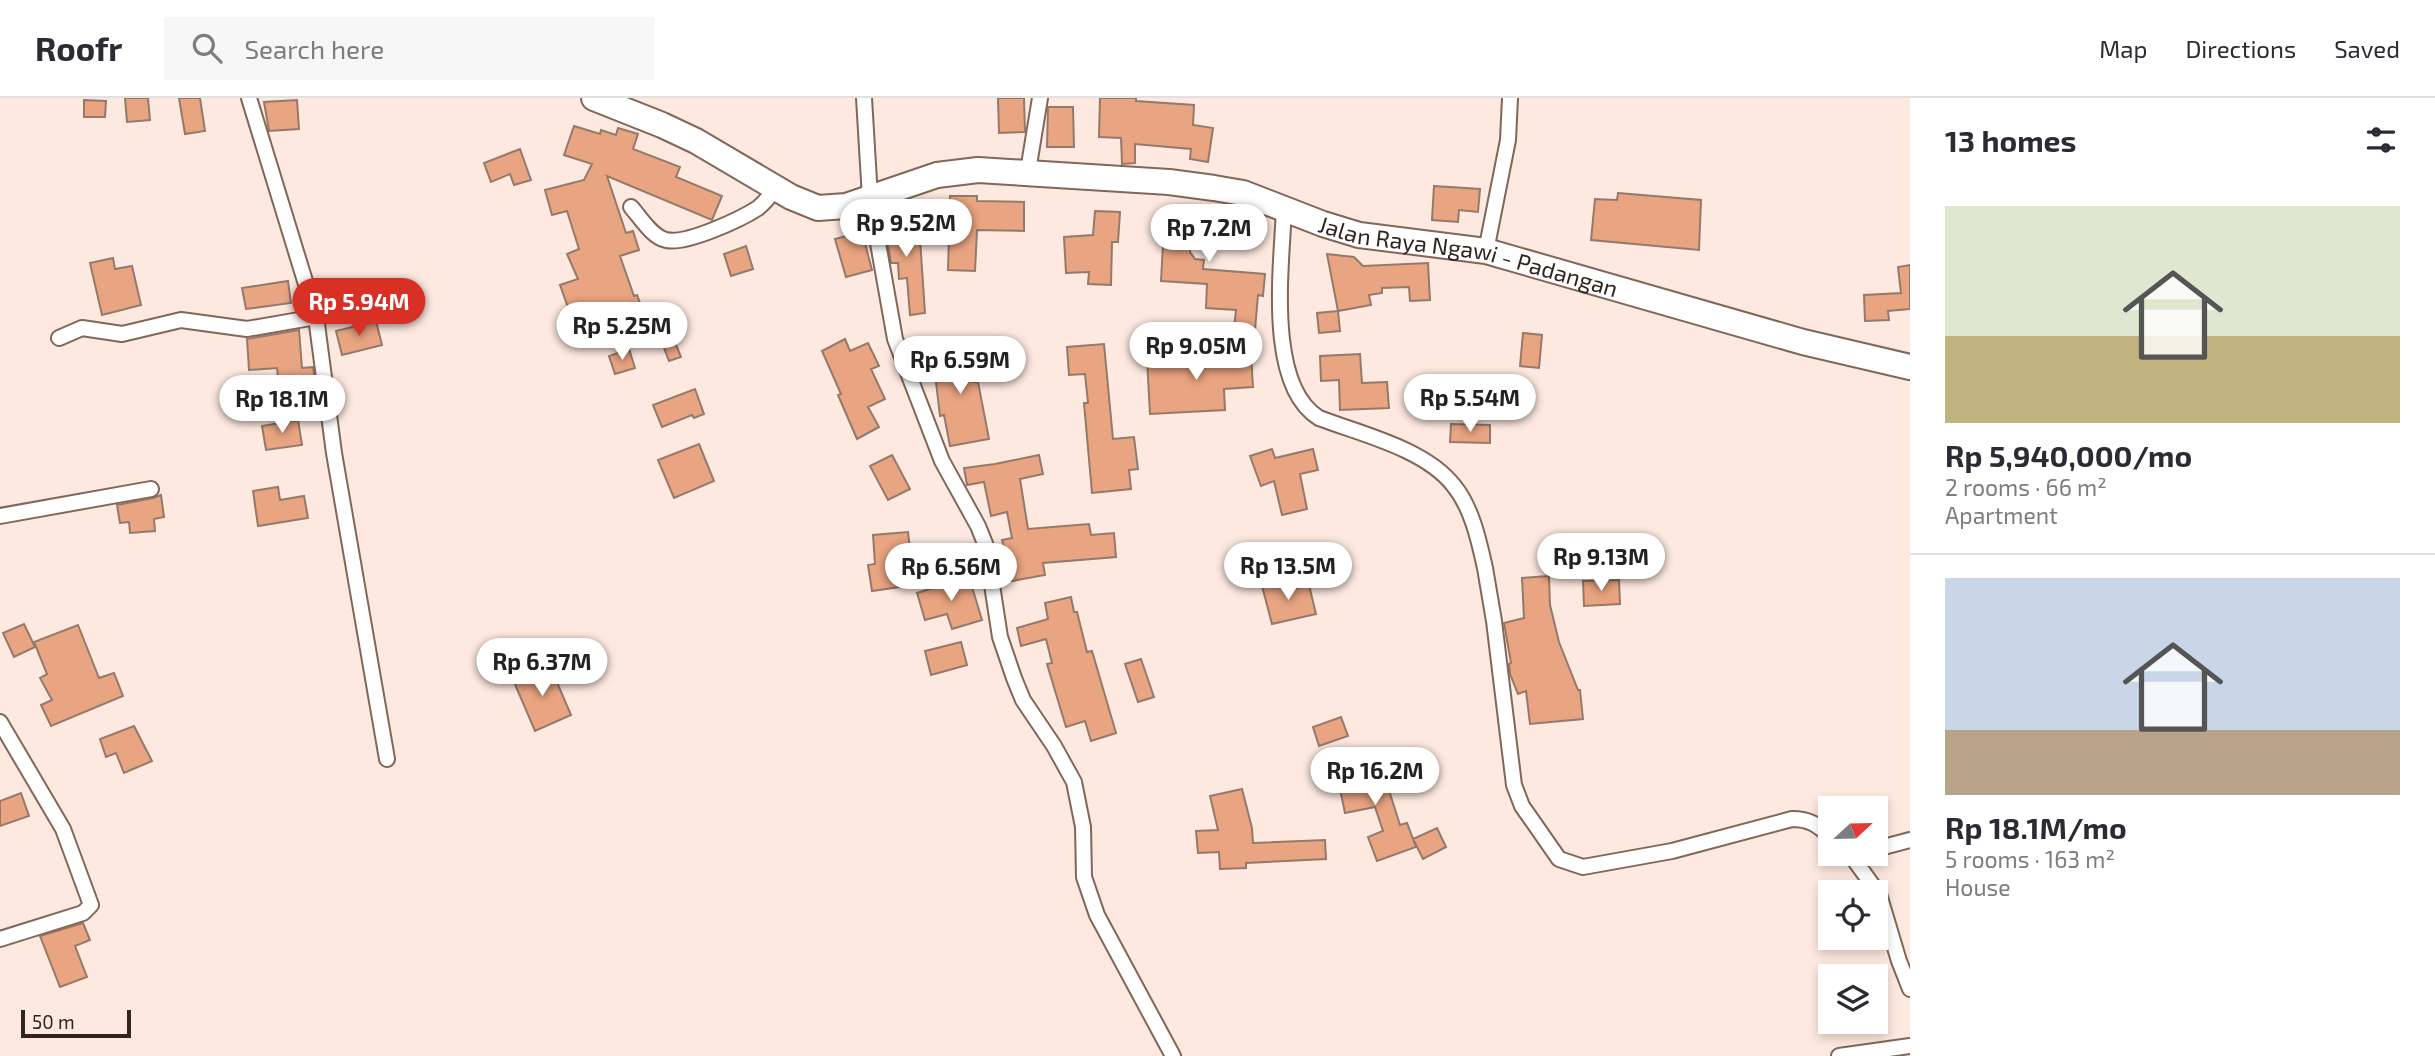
<!DOCTYPE html>
<meta charset="utf-8">
<style>
body{margin:0;font-family:"Exo 2",sans-serif;background:#f7f7f7;color:#2b2b33;height:100vh;display:flex;flex-direction:column;font-size:26px;white-space:nowrap}
*{box-sizing:border-box;margin:0}
p{font-size:23px;color:#7c7c81}
.icon{flex:none;width:38px;height:38px;fill:none;stroke:currentColor;stroke-width:2;stroke-linecap:round;stroke-linejoin:round}
.map{position:relative;flex:1;overflow:hidden}
.details{display:flex;flex-direction:column;background:#fff;width:525px}
.details>*{flex:none}
.needle{width:46px;rotate:68deg}
.fabs{position:absolute;left:1818px;top:698px;display:grid;gap:14px}
.fabs a{display:grid;place-items:center;width:70px;height:70px;border-radius:0px;background:#fff;box-shadow:0 4px 10px #0003;font-size:35px}
.scale{position:absolute;left:21px;bottom:18px;width:110px;box-sizing:border-box;padding-left:7px;border:4px solid #30241e;border-top:0;font-size:19px;line-height:24px;white-space:nowrap;color:#30241e;-webkit-text-stroke:5px #fde9e0;paint-order:stroke}
.price{position:absolute;translate:-50% -60px;padding:0 16px;border-radius:24px;background:#fff;color:#222;font-size:23px;line-height:46px;filter:drop-shadow(0 2px 4px #0008)}
.price::after{content:'';position:absolute;left:50%;top:42px;width:21px;height:16px;margin-left:-10px;background:inherit;clip-path:polygon(0 0,100% 0,50% 100%)}
.price.on{background:#d93025;color:#fff}
ul{padding:0;list-style:none}
li{display:grid;align-content:center;gap:14px;height:371px;padding:0 35px}
li+li{border-top:2px solid #e1e1e2}
li span{display:grid;place-items:center;height:217px;border-radius:0px;color:#555}
li>.icon{margin-inline-start:auto}
span .icon{width:126px;height:126px;fill:#fffc;stroke-width:1}
li b{font-size:30px}
h2{display:flex;justify-content:space-between;align-items:center;height:84px;padding:0 35px;font-size:30px}
header{display:flex;align-items:center;gap:42px;box-sizing:border-box;height:98px;padding:0 35px;background:#fff;border-bottom:2px solid #e1e1e2}
header strong{font-size:33px}
nav{display:flex;gap:38px;margin-inline-start:auto;font-size:24px}
.search{width:490px;height:63px;background:#f7f7f7;display:flex;align-items:center;gap:18px;box-sizing:border-box;padding:0 24px;border-radius:0px;color:#7c7c81;font-size:26px}
main{display:flex;flex:1;min-height:0}
.map>svg:first-child{display:block}
</style>
<header>
<strong>Roofr</strong>
<div class="search"><svg class="icon" aria-label="search" viewBox="0 0 24 24"><circle cx="10" cy="10" r="6"/><path d="M15 15l6 6"/></svg>Search here</div>
<nav><a>Map</a><a>Directions</a><a>Saved</a></nav>
</header>
<main>
<div class="map">
<svg width="1910" height="958" viewBox="0 0 1910 958">
<rect width="100%" height="100%" fill="#fde9e0"/>
<path fill="#e9a481" stroke="#95796b" stroke-width="2" d="M125 0H148L150 22 127 24Z
M179 0H200L205 33 185 36Z
M998 0H1024L1025 34 999 35Z
M1100 0H1136V3L1194 7 1193 27 1213 30 1208 64 1190 61 1191 51 1135 46V65L1122 66 1121 40 1099 39Z
M84 2 106 3 105 19H84Z
M297 2 299 31 269 33 264 4Z
M1048 9H1073L1074 49H1047Z
M574 28 600 36 601 32 616 37 618 30 638 36 633 51 680 69 676 79 722 98 712 122 607 78 626 135 633 133 639 152 620 158 634 198 637 197 649 229 627 237 624 227 596 237 586 210 570 215 560 187 578 181 567 156 579 151 567 113 552 117 545 92 584 82 592 66 564 57Z
M520 51 531 82 514 87 510 76 491 84 484 65Z
M1434 88 1480 91 1478 114 1459 112 1458 124 1432 122Z
M1618 95 1701 102 1699 152 1591 142 1595 101 1617 102Z
M950 98H977V103L1024 104V133L977 132 975 173 948 172Z
M900 110 902 142 920 141 925 215 910 217 907 180 899 181 898 165H891L882 112Z
M1165 110 1242 113V129H1207V138L1191 137 1190 154 1195 161 1204 162 1203 171 1265 176 1263 198 1258 197 1255 232 1234 230 1236 212 1206 210 1207 186 1161 183Z
M1095 113 1120 114 1118 144H1112L1111 187 1088 186 1089 174 1066 175 1064 139 1093 137Z
M862 134 872 172 846 179 835 141Z
M746 148 753 171 731 178 724 156Z
M1327 156 1354 159 1363 168 1428 165 1430 202 1410 203 1409 189 1382 190V195L1369 197 1371 207 1338 213Z
M113 160 115 171 132 168 141 207 102 217 90 165Z
M1910 167V211L1888 213 1889 222 1865 223 1864 197 1901 195 1898 169Z
M288 183 291 205 246 211 242 190Z
M1338 213 1340 233 1319 235 1317 215Z
M376 223 382 247 342 257 336 233Z
M299 232 302 270 313 269 316 294 280 298 277 270 249 272 247 241Z
M1523 235 1542 237 1539 270 1520 268Z
M672 237 681 259 669 263 661 242Z
M845 241 850 253 868 245 879 268 871 271 885 301 868 309 879 329 857 341 838 297 841 296 822 253Z
M951 243H970L974 284H978L989 341 950 348 944 317 940 318 933 259 951 257Z
M1104 246 1113 341 1134 339 1138 371 1129 372 1131 391 1092 395 1084 305H1088L1085 276 1069 277 1067 249Z
M629 251 635 270 615 276 609 258Z
M1251 255 1253 289 1224 291 1225 312 1150 316 1147 261Z
M1360 256 1362 285 1387 284 1389 310 1340 312 1339 282 1321 283 1320 258Z
M695 291 704 316 694 320 692 317 662 329 653 307Z
M298 322 302 347 266 352 262 328Z
M1451 326 1490 327V345L1450 344Z
M699 346 714 383 674 400 658 362Z
M1272 351 1275 360 1313 351 1318 372 1300 376 1307 411 1282 417 1274 383 1261 388 1250 358Z
M892 357 910 391 888 402 870 368Z
M1039 357 1043 376 1020 381 1028 431 1089 426 1091 437 1114 435 1116 459 1043 465 1045 477 1012 483 1002 442 1012 440 1007 414 991 418 984 384 967 387 964 370 995 366Z
M278 389 280 402 304 398 308 420 258 428 253 393Z
M161 397 164 419 154 421 155 433 130 435 129 424 120 425 117 407 153 400Z
M908 434 914 487 872 493 868 467 875 466 873 437Z
M1549 478 1550 507 1559 544 1578 592H1580L1583 621 1530 626 1526 593 1518 596 1510 576 1509 566 1511 565 1504 525 1524 520 1522 480Z
M969 479 982 522 952 531 947 516 925 522 917 495Z
M1286 482 1288 492 1309 487 1316 516 1272 526 1262 488Z
M1619 482 1620 506 1584 508 1583 483Z
M1071 499 1074 514H1077L1087 554 1092 553 1116 635 1091 643 1085 623 1066 629 1047 566 1052 565 1046 541 1021 548 1017 530 1048 521 1045 505Z
M24 526 35 549 14 559 3 535Z
M78 527 99 580 114 575 123 598 51 628 41 607 52 602 40 580 47 576 34 544Z
M961 544 967 567 931 577 925 553Z
M1141 561 1154 599 1138 604 1125 566Z
M550 568 571 617 535 633 514 584Z
M1341 619 1348 638 1319 648 1313 629Z
M134 628 152 663 124 675 116 655 106 659 100 641Z
M1379 661 1400 727 1407 725 1416 749 1377 763 1368 739 1383 733 1375 709 1345 715 1336 672Z
M1242 691 1252 730 1253 745 1325 742 1326 761 1246 765V770L1220 771 1219 754 1198 755 1196 733 1218 732 1210 698Z
M21 695 29 718 0 728V703Z
M1437 730 1446 749 1423 761 1413 741Z
M83 825 90 842 75 848 87 879 60 889 40 838Z"/>
<g fill="none" stroke-linecap="round" stroke-linejoin="round">
<g stroke="#826658" stroke-width="18">
<path id="minor" d="M249 0 316 219 334 355 387 661
M864 0 870 100 895 241 942 363 978 428 986 448 1000 539 1014 580 1023 602 1054 648 1074 684 1083 729 1084 779 1097 817 1173 958
M1028 73 1040 0
M631 109C640 119 652 139 666 142 686 147 741 121 758 110 765 104 770 98 776 90
M1284 110C1282 165 1265 287 1319 320 1361 336 1426 351 1454 388 1472 410 1479 443 1485 470L1494 523 1514 687 1522 708 1559 761 1583 769 1672 753 1792 721C1810 721 1817 727 1830 738
M1486 153 1508 42 1510 0
M59 240 82 230 122 236 181 222 247 231 316 219
M0 418 151 391
M0 624 63 731 91 807 83 815 0 841
M1876 751 1910 742
M1850 756 1879 796 1899 863 1910 891
M1839 958 1910 948"/>
</g>
<g stroke="#826658" stroke-width="28">
<g id="trunk">
<path id="s1" d="M594 0 662 27 696 43 791 99 818 110 846 108 937 77 978 72 1169 84 1214 90 1243 95 1323 126 1359 137 1486 153 1803 244 1910 269"/>
</g>
</g>
<use href="#minor" stroke="#fff" stroke-width="14"/>
<use href="#trunk" stroke="#fff" stroke-width="24"/>
</g>
<g text-anchor="middle" dominant-baseline="central" stroke-width="5" stroke-linejoin="round" paint-order="stroke">
<g font-size="23" fill="#30241e" stroke="#fde9e0">
<text stroke="none"><textPath href="#s1" startOffset="917">Jalan Raya Ngawi - Padangan</textPath></text>
</g>
</g>
</svg>
<div class="fabs">
<a><svg class="needle" viewBox="-14 -14 28 28"><path d="M0-13l5 13h-10z" fill="#e53935"/><path d="M0 13l5-13h-10z" fill="#7c7c81"/></svg></a>
<a><svg class="icon" aria-label="locate" viewBox="0 0 24 24"><circle cx="12" cy="12" r="6"/><path d="M12 2v4M12 18v4M2 12h4M18 12h4"/></svg></a>
<a><svg class="icon" aria-label="layers" viewBox="0 0 24 24"><path d="M12 4l9 5-9 5-9-5zM3 14l9 5 9-5"/></svg></a>
</div>
<div class="scale">50 m</div>
<b class="price" style="left:906px;top:161px">Rp 9.52M</b>
<b class="price" style="left:1209px;top:166px">Rp 7.2M</b>
<b class="price on" style="left:359px;top:240px">Rp 5.94M</b>
<b class="price" style="left:622px;top:264px">Rp 5.25M</b>
<b class="price" style="left:1196px;top:284px">Rp 9.05M</b>
<b class="price" style="left:960px;top:298px">Rp 6.59M</b>
<b class="price" style="left:1470px;top:336px">Rp 5.54M</b>
<b class="price" style="left:282px;top:337px">Rp 18.1M</b>
<b class="price" style="left:1601px;top:495px">Rp 9.13M</b>
<b class="price" style="left:1288px;top:504px">Rp 13.5M</b>
<b class="price" style="left:951px;top:505px">Rp 6.56M</b>
<b class="price" style="left:542px;top:600px">Rp 6.37M</b>
<b class="price" style="left:1375px;top:709px">Rp 16.2M</b>
</div>
<section class="details">
<h2>13 homes<svg class="icon" aria-label="filters" viewBox="0 0 24 24"><path d="M4 7h16M4 17h16"/><circle cx="9" cy="7" r="2"/><circle cx="15" cy="17" r="2"/></svg></h2>
<ul>
<li><span style="background:linear-gradient(#dfe7d0 60%,#c2b280 0)"><svg class="icon" aria-label="home" viewBox="0 0 24 24"><path d="M3 11l9-7 9 7M6 9v11h12V9"/></svg></span><div><b>Rp 5,940,000/mo</b><p>2 rooms · 66 m²</p><p>Apartment</p></div></li>
<li><span style="background:linear-gradient(#c9d6e8 70%,#b9a48a 0)"><svg class="icon" aria-label="home" viewBox="0 0 24 24"><path d="M3 11l9-7 9 7M6 9v11h12V9"/></svg></span><div><b>Rp 18.1M/mo</b><p>5 rooms · 163 m²</p><p>House</p></div></li>
</ul>
</section>
</main>
